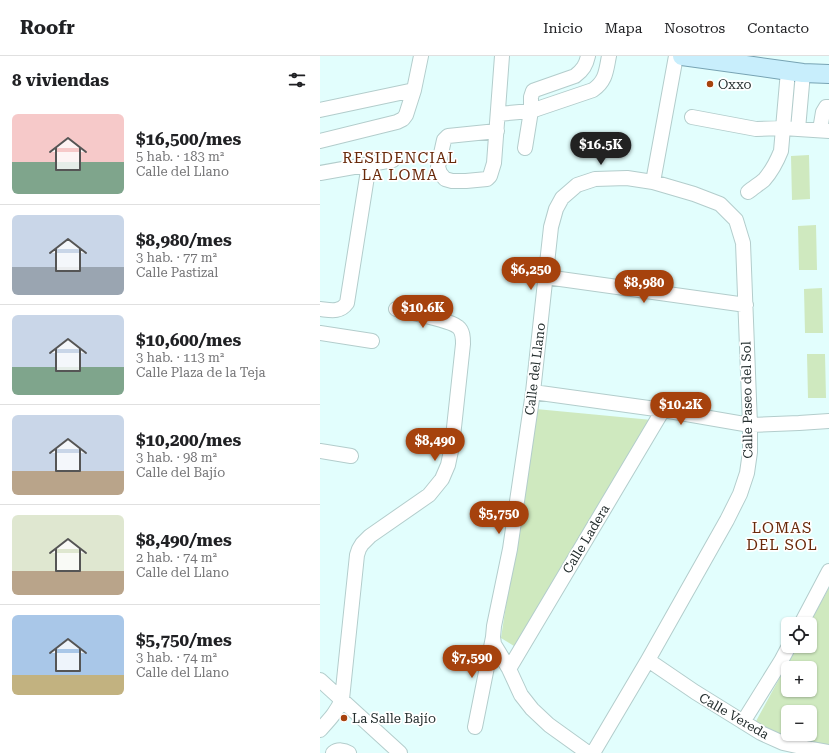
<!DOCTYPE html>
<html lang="es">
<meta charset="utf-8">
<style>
body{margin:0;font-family:"Roboto Serif",serif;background:#f2f2f2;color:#202124;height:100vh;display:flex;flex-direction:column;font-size:15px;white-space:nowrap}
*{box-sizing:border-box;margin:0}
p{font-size:13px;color:#757577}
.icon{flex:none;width:22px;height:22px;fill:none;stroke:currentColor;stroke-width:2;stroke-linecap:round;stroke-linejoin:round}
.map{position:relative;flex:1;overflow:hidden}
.panel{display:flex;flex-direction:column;background:#fff;width:320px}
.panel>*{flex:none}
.controls{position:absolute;left:461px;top:561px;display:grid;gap:8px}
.controls a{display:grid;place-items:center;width:36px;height:36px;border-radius:6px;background:#fff;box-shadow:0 1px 3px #0004;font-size:20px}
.price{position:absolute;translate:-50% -34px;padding:0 9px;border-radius:14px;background:#a6420d;color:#fff;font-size:13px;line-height:26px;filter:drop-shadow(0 1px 2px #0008)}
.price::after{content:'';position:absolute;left:50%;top:24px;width:12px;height:9px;margin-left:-6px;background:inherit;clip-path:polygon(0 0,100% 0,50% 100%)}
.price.current{background:#222;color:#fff}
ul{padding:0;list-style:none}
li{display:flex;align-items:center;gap:12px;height:100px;padding:0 12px}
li+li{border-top:1px solid #e0e0e0}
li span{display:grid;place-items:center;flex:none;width:112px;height:80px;border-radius:6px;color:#555}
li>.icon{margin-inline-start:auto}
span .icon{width:48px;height:48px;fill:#fffc;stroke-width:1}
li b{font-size:17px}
h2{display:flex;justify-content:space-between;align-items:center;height:48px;padding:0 12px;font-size:17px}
header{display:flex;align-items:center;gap:24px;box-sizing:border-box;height:56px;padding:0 20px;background:#fff;border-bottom:1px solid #e0e0e0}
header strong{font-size:19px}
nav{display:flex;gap:22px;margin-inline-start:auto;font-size:14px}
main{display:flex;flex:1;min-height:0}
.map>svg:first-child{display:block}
</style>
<header>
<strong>Roofr</strong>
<nav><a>Inicio</a><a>Mapa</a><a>Nosotros</a><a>Contacto</a></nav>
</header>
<main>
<section class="panel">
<h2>8 viviendas<svg class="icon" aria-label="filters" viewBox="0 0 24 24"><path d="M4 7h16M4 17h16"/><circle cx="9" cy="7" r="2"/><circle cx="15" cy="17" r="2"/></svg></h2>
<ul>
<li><span style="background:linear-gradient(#f6c9c9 60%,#7fa58c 0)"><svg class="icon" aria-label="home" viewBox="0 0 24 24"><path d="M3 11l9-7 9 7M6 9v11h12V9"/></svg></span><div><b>$16,500/mes</b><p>5 hab. · 183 m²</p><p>Calle del Llano</p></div></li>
<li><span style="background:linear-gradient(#c9d6e8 65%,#9aa5b1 0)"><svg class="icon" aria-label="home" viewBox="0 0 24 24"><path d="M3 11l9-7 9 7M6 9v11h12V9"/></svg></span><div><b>$8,980/mes</b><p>3 hab. · 77 m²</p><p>Calle Pastizal</p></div></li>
<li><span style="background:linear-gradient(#c9d6e8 65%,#7fa58c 0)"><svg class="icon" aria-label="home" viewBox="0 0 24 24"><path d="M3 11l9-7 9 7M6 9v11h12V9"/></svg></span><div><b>$10,600/mes</b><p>3 hab. · 113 m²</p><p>Calle Plaza de la Teja</p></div></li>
<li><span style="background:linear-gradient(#c9d6e8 70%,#b9a48a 0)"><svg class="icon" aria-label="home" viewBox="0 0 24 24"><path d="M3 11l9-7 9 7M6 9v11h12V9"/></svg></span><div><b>$10,200/mes</b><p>3 hab. · 98 m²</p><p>Calle del Bajío</p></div></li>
<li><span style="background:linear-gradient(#dfe7d0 70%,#b9a48a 0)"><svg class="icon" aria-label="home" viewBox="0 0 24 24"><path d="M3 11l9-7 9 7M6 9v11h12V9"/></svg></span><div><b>$8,490/mes</b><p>2 hab. · 74 m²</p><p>Calle del Llano</p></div></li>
<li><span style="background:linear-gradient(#a9c7e8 75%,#c2b280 0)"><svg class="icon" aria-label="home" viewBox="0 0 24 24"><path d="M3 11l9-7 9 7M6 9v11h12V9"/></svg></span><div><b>$5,750/mes</b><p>3 hab. · 74 m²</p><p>Calle del Llano</p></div></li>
</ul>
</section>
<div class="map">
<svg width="509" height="697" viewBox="0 0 509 697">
<rect width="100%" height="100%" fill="#e2fefd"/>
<path fill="#cfe9bf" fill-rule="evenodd" d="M489 99 490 143 472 144 471 100Z
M496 169 497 214H479L478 170Z
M502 232 503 277H485L484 233Z
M487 298H505L506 342H488Z
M216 353 332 364 199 587 194 590 181 582Z
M509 532V689L469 683 435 667 477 590H490V568H489ZM468 612H490V634H468ZM468 656H490V678H468Z"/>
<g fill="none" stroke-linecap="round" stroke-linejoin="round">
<g stroke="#b3cdcc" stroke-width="16">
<path id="minor" d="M0 54 94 34
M178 58 211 55 273 34C286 25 286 15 289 0
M372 61 436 73 463 72 509 75
M478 73 483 17
M500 74 503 56 506 51H509
M177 75 128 80 124 84 118 111 120 117 125 123 132 125H146L167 123 170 120 174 107 182 0
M0 85 77 66 83 63 86 59 94 34 101 0
M205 92 211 55V41L213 35 215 34 255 20C263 14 266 9 268 0
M0 117 73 104
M333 126 356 0
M428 136C433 132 439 128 444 124 451 116 457 105 461 95L468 15
M226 221 426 249
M0 253C10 254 20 257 27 247L49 108
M0 277 52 285
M213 336 343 354 430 369 479 367 509 365
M0 395 31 400
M481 568 509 515
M328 604 375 636 441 677 463 687 491 693 509 696
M189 613 343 354
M0 624 80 697
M423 666 461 605 469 590
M155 671 173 581
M0 674C9 664 17 656 22 643L37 499 39 493 42 488 50 480 109 439 122 423 128 409 132 390 143 288C143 282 143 275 138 271 130 264 88 256 76 253
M13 697C18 693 24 694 29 697
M268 697 229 669 212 653 201 639 189 613 174 588 173 581 174 570 190 493 213 336 231 171 236 153 242 142 257 129 275 123 307 122 333 126 374 138 400 148 416 164 423 187 430 369V396L427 417 420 438 407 464 328 604 273 697"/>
</g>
<g stroke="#77a3b3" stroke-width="20">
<path id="major" d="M362 0 483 17 509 18"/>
</g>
<use href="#minor" stroke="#fff" stroke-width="14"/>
<use href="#major" stroke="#c8eefc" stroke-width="18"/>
</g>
<g fill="#a6420d" stroke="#fff" stroke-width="1.5">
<circle cx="390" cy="28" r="4"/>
<circle cx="24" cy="662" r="4"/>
</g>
<g text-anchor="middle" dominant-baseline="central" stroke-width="3.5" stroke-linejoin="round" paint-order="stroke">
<g font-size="13" fill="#252f2f" stroke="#fff" text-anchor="start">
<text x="398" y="28">Oxxo</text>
<text x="32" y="662">La Salle Bajío</text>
</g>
<g font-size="13" fill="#252f2f" stroke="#fff">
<text transform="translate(215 313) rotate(-83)">Calle del Llano</text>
<text transform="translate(427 344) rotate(-91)">Calle Paseo del Sol</text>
<text transform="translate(266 483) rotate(-59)">Calle Ladera</text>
<text transform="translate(414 660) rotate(30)">Calle Vereda</text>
</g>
<g font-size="15" letter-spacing="1" fill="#69290a" stroke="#fff">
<text x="80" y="102">RESIDENCIAL<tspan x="80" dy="17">LA LOMA</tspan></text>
<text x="462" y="472">LOMAS<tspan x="462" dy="17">DEL SOL</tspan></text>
</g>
</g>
</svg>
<div class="controls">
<a><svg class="icon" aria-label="locate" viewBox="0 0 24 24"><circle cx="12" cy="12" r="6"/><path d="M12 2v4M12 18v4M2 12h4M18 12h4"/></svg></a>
<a>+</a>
<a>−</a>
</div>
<b class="price current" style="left:281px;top:110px">$16.5K</b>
<b class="price" style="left:211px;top:235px">$6,250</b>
<b class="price" style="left:324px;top:248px">$8,980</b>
<b class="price" style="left:103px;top:273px">$10.6K</b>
<b class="price" style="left:361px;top:370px">$10.2K</b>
<b class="price" style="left:115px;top:406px">$8,490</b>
<b class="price" style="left:179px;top:479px">$5,750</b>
<b class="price" style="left:152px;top:623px">$7,590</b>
</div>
</main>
